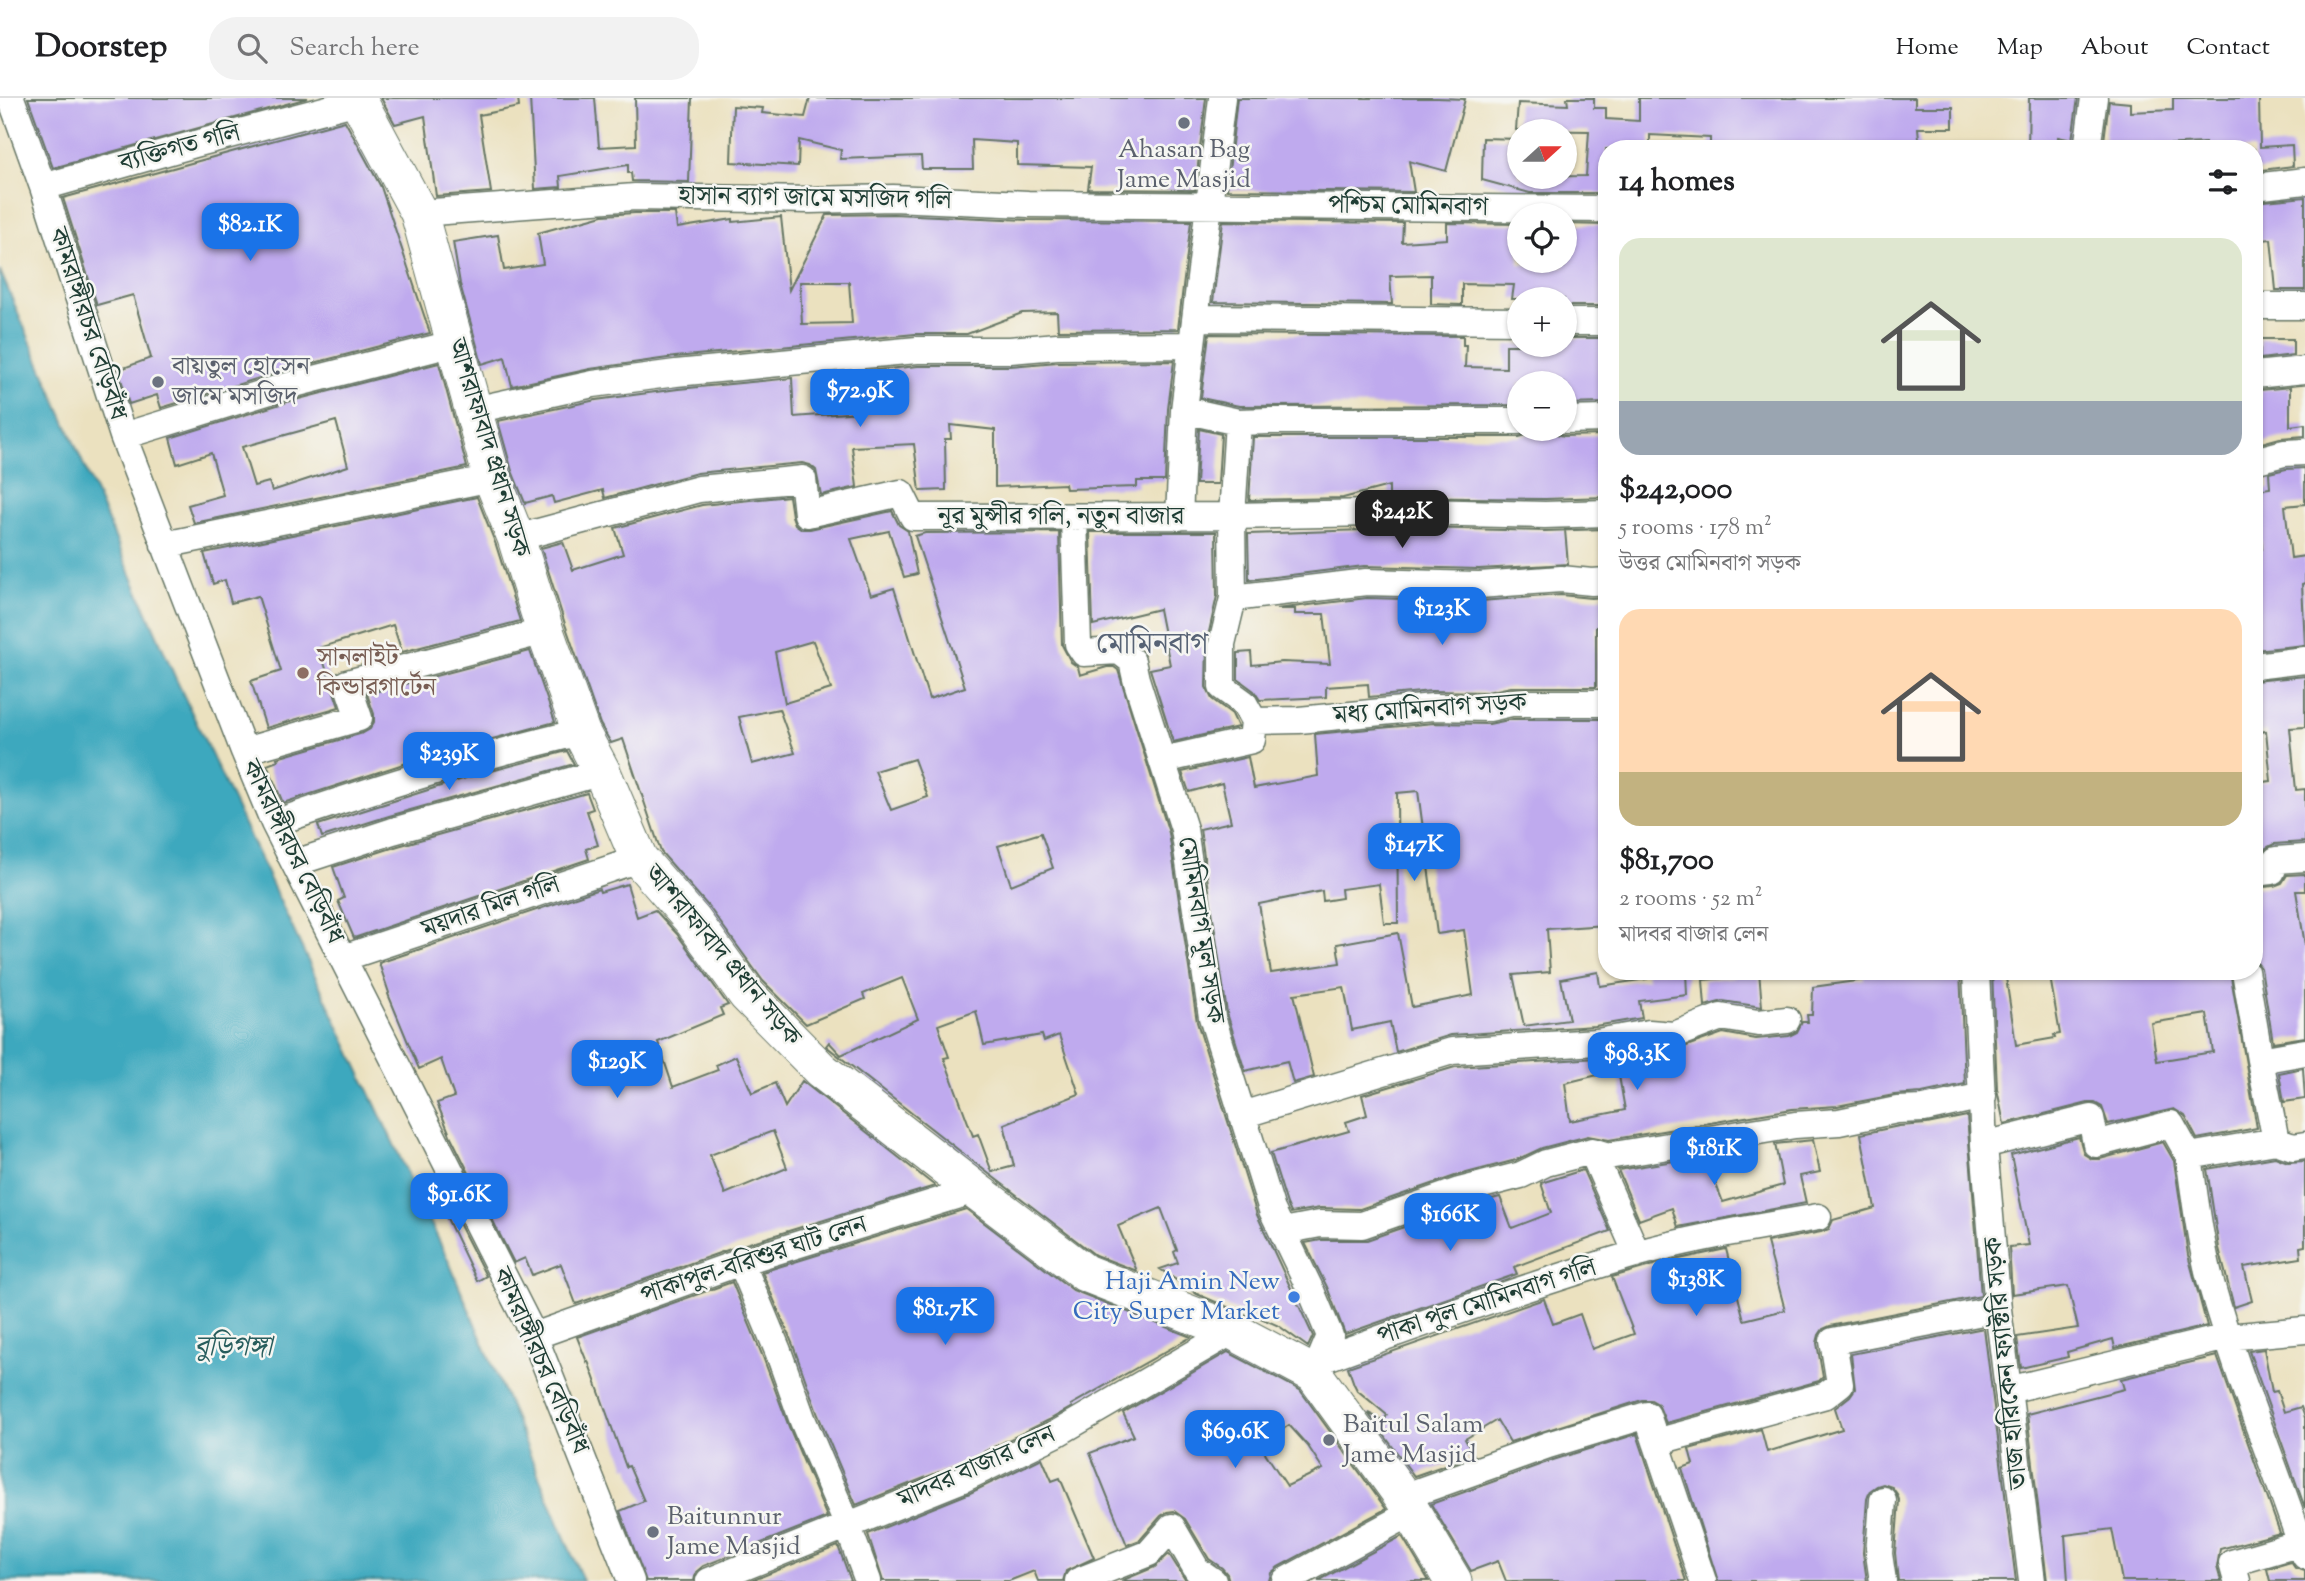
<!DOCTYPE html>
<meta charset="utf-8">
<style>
body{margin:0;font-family:"Sorts Mill Goudy","Noto Serif Bengali",serif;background:#f2f2f2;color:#202124;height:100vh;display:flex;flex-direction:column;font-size:26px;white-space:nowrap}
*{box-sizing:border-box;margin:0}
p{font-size:23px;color:#757577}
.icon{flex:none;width:38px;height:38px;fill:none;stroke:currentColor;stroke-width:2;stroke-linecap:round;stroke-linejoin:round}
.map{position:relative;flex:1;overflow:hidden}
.details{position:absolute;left:1598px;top:42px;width:665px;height:840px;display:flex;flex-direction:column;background:#fff;border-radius:28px;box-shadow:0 2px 5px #0004}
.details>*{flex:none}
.needle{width:46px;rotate:69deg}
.fabs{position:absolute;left:1507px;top:21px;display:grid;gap:14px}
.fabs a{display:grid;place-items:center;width:70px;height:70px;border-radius:50%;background:#fff;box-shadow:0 2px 5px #0004;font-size:35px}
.price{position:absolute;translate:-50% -60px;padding:0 16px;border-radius:14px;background:#1a73e8;color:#fff;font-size:23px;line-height:46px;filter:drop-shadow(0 2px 4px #0008)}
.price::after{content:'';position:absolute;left:50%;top:42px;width:21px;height:16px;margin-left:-10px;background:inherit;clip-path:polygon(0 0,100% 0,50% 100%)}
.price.current{background:#222;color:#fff}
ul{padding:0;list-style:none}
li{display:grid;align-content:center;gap:14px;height:371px;padding:0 21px}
li span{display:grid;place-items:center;height:217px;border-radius:21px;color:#555}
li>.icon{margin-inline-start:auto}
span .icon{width:126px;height:126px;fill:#fffc;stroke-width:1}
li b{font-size:30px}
h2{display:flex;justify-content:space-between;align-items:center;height:84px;padding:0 21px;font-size:30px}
header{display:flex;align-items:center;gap:42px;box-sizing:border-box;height:98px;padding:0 35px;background:#fff;border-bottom:2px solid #e0e0e0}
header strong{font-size:33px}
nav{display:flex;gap:38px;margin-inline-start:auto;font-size:24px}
.search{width:490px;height:63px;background:#f2f2f2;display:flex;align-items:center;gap:18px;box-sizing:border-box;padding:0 24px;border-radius:28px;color:#757577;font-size:26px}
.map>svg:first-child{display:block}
</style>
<header>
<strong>Doorstep</strong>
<div class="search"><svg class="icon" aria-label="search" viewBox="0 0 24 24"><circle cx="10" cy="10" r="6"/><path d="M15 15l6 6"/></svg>Search here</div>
<nav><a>Home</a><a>Map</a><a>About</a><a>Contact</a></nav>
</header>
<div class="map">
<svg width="2305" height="1483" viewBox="0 0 2305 1483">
<rect width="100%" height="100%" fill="#f6f6f2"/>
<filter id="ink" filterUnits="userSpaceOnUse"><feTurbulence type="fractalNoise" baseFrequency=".0143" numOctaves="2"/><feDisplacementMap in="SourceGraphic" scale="14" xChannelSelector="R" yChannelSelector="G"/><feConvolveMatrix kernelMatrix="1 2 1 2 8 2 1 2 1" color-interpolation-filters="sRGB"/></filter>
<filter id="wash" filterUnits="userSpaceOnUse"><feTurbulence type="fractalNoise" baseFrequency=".00686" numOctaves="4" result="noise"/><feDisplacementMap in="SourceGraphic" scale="28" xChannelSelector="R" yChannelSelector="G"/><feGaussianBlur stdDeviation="1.57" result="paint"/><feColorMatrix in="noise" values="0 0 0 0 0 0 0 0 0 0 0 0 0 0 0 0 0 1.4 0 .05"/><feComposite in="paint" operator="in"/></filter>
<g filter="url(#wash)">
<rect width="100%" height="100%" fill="#ebe1bf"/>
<path fill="#3ea8be" stroke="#2e7279" stroke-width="2" d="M0 173 176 581 449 1164 583 1483H0Z"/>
<g id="blocks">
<path fill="#bfaaee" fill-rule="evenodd" d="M28 0H308L53 70Z
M381 0H518L519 9 479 17 491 94 436 98 425 18 395 26Z
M530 0H595L599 49 636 47 635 0H692L689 84 632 83 631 75H628V67L560 78 561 89 535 91Z
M810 0H1206L1195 92 1088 91 1091 69 1017 67V45L972 42 973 71H922L921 58 840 61 841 52 799 42 798 68 731 64 733 8 763 10 762 15 805 19Z
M1237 0H1437L1465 1 1446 73 1409 63 1414 94 1227 92Z
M1567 0H1594V10H1606V21L1639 23V0H1915V9H1953V30H1918L1920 51H1710V40L1650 37V51H1606V95H1530L1482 82 1483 40 1519 41V79L1586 78 1589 33 1516 32 1518 5 1568 7Z
M2029 0H2078L2072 42 2058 39 2057 51H2028Z
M2173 0H2259L2260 49 2292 47 2293 68 2254 73V51H2205V45L2132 48 2133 51 2103 50 2109 3 2130 5V14L2173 12Z
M345 23 381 89 430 235 279 274 161 310 157 297 129 306 118 272 151 260 133 197 97 207 63 100Z
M2305 99V192H2276L2271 141 2254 143V104Z
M635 115H675L677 130 733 121V124L781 119 789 192 827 117 893 116 1028 122 1191 123 1178 231 1058 232 1057 214 1022 215 967 236H915L675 259 590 271 512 288 505 259 482 266 460 186 453 144 498 137 504 172 543 166 538 135 603 117ZM800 184H849L852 225 802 226Z
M1223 123 1403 125 1402 144 1447 141V125L1519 126V166L1564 169V126L1606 127V208H1564V201H1512L1514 187 1462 186V207L1431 206V177L1390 178 1392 206 1213 204Z
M1209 236 1463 238V247H1466L1465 269 1506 270V247H1564V240H1606L1605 305 1564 306V285H1519V307L1239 308 1201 300Z
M2260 241H2293V257L2260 261Z
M1174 263 1168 311 1165 383H1137V389L1066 391 1065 386 995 389V332L950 327 951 341H945L946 392 920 393 914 346 852 349 857 389 821 397 816 372 810 367 802 365 697 375 605 400 603 392 554 405 552 398 525 405 512 373 498 323 596 302 678 291 792 280 794 319 860 314 858 274 918 268H1010L1058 264Z
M439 265 467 369 194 425 188 407 223 397 211 355 177 366 170 340 287 304ZM336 323 348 368 272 393 269 384 254 388 242 349Z
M2290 289V328L2305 326V338L2280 340 2254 347V300H2260V292Z
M1199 331 1221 336 1218 386H1196Z
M1532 331H1551L1557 336 1564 338 1606 337V399L1545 401 1389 399V388L1343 400 1249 402 1253 339H1519L1526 337Z
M2305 370V406L2285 408 2291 460 2305 458V485L2302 486 2305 547 2254 552V451H2262L2256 392 2270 390 2269 375 2286 371Z
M789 398 792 418 795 426 802 431H810L892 413 899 427 908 433 917 476 904 479 889 433 851 441 871 497 894 490 929 601 965 589 915 438 925 435 1059 434 1062 547 1071 564 1078 569 1080 577 1107 569H1114L1118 572 1169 735 1197 924 1257 1117 1313 1238 1308 1249 1279 1228 1254 1217 1251 1219 1197 1196 1160 1171 1178 1165 1174 1154 1177 1152 1161 1110 1118 1128 1137 1173 1095 1157 988 1075 826 948 829 944 841 957 918 921 902 880 863 896 865 901 806 926 763 883 709 809 661 754 623 641 611 645 600 626 565 526 541 450 563 444 573 472 623 456 615 430 702 407ZM813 543 831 591 785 605 775 554ZM779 611 795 655 752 666 739 619ZM914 661 928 699 891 712 875 673ZM1041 735 1053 770 1011 787 998 748ZM976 913 984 947 1042 937 1044 943 1059 937 1079 996 1004 1026 1014 1068 992 1074 978 1036 973 1038 944 960 949 959 938 927Z
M477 399 496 447 520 523 402 554 393 527 319 550 339 609 266 630 251 583 281 573 258 498 231 505 225 482 213 486 204 455Z
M1422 430 1545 433 1606 431 1565 432 1568 466 1479 471 1364 468 1249 482 1248 436Z
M1090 434H1216L1217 498 1207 543 1206 589 1212 601 1232 616 1238 629 1173 644 1150 571 1170 567 1159 511 1093 527Z
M1561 497 1591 500 1606 499V529H1596V589H1511L1487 594 1431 593 1369 599 1368 586 1326 589V599L1260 602 1254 593 1238 581V555L1251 554 1252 567 1282 564 1330 566 1324 516H1295V511H1276L1367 500 1480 503Z
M530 553 555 624 422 660 283 705 267 667 278 663 277 660 363 635 370 631 374 624V616L367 596Z
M2305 578V629L2290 630 2296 692 2305 691V744L2274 746 2266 750 2261 758 2254 759V685L2271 683 2266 633 2254 635V583Z
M1513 621H1606V827L1547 831 1550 874 1513 877 1524 928 1569 922 1561 881 1598 874 1600 888 1647 881 1646 873H1686L1687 897 1639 903 1642 920 1595 928 1451 937 1396 954 1390 924 1352 932 1344 889 1294 896 1314 979 1293 985 1287 963 1245 973 1227 915 1200 731 1231 724 1222 685 1189 694 1182 674 1248 659 1254 690 1318 678 1315 636 1434 625 1489 626ZM1418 693 1437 836 1464 832 1473 897 1412 909 1398 835 1337 846 1340 865 1271 875 1259 806 1322 793 1323 803 1342 800 1341 791 1379 786 1384 825H1398L1397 695Z
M567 653 574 666 389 718 322 739 318 727 469 679Z
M587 695 593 711 587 713 598 747 586 751 589 761 354 840 338 803 344 800 333 769 398 748Z
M2305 776V793H2296L2305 847V939L2273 944 2261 870 2254 861V790L2274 788 2282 785 2287 777Z
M627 786 637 819 655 812 677 836 728 907 720 910 723 917 658 944 673 989 718 972 716 967 736 958 752 995 775 985 785 1009 802 983 935 1088 736 1149 576 1206 561 1166 532 1177 525 1160 514 1165 450 1037 437 1005 454 999 441 961 419 971 388 896 389 895 379 865 599 791 600 794ZM773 1033 787 1070 725 1096 710 1057Z
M1735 873H1759L1762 909 1723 903 1705 908 1703 882 1735 879Z
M1864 873H1960L1965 986 1922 995 1894 997 1837 1008 1792 1011 1609 1042 1588 1038 1542 1050 1516 1062 1455 1078 1360 1111 1320 1110 1291 1115 1287 1106 1271 1055 1349 1033 1346 1024 1367 1017 1362 997 1455 969 1598 960 1650 951 1673 953 1723 935 1756 941 1789 938 1797 934 1802 924H1808L1807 917H1812L1813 889 1864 882ZM1618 972 1625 1012 1570 1023 1565 985Z
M1992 873H2005L2016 947 2055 940 2054 937 2060 936 2049 873H2230L2257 1030 2197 1041 2185 1018 2174 1011 2108 1026 2102 1009 2095 1005H2088L2004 1026 1997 991ZM2207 916 2213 954 2157 963 2151 925Z
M2303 970 2305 1001 2284 1004 2279 975Z
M1967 1018 1981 1198 1830 1228 1823 1231 1819 1237 1817 1245 1823 1279 1819 1283 1666 1325 1658 1306 1651 1302H1642L1510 1344 1497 1322 1465 1341 1474 1357 1414 1378 1368 1315 1384 1323 1387 1317 1357 1292 1354 1286 1348 1269 1544 1201 1553 1226 1580 1216 1592 1251 1634 1236 1612 1179 1661 1165 1726 1151 1744 1222 1785 1212 1767 1144 1821 1134 1829 1131 1833 1122 1875 1110 1861 1036 1899 1028 1927 1026Z
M2079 1039 2084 1056 2092 1061H2100L2163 1044 2174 1063 2188 1157 2207 1228 2115 1250 2113 1241 2067 1254 2068 1259 2021 1270 2017 1239 2078 1230 2068 1188 2012 1196 2009 1149 2029 1147 2011 1057Z
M1813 1042 1820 1074 1800 1078 1806 1105 1678 1129 1672 1110 1639 1122 1618 1072 1705 1058 1723 1104 1783 1087 1775 1046Z
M2275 1059 2288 1064 2305 1063V1148L2300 1149 2301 1160 2244 1169 2252 1203 2234 1209 2219 1150 2207 1071Z
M1583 1072 1610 1133 1514 1169 1517 1176 1345 1236 1327 1189 1305 1145 1321 1142H1367L1464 1108 1500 1099 1512 1130 1551 1115 1541 1085Z
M438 1084 486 1178 477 1183 431 1087Z
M966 1111 1073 1192 1191 1239 1071 1307 1072 1309 1049 1322 957 1367 856 1407 818 1317 793 1247 762 1174Z
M732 1184 763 1259 789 1329 827 1419 703 1468 696 1474 694 1483H646L620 1413 644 1403 629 1368 626 1369 588 1263 587 1264 577 1239Z
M1984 1230 2016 1483H1898L1895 1455 1899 1402 1897 1396 1892 1389 1883 1386 1877 1388 1870 1393 1867 1401 1863 1455 1867 1483H1718L1682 1370 1693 1366 1689 1351 1761 1331 1767 1354 1842 1331 1835 1310 1850 1298 1855 1291 1851 1256Z
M2264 1251 2272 1294 2277 1293 2284 1314 2301 1309 2305 1320V1410L2249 1253Z
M1228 1254 1300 1292 1386 1411 1278 1469 1271 1475 1269 1483H1229L1227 1476 1222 1470 1209 1461 1185 1421 1174 1413 1167 1414 1161 1418 1140 1442 1127 1447 1090 1355 1134 1338 1123 1315ZM1289 1327 1308 1348 1323 1371 1287 1388 1260 1347Z
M2217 1258 2280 1435 2220 1451 2217 1469 2221 1483H2122L2112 1431 2065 1437 2068 1483H2047L2027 1316 2124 1291 2121 1281Z
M1637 1336 1686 1483H1506L1498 1463 1471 1473 1431 1406 1553 1362Z
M1042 1360 1052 1383 1060 1380 1094 1460 1066 1473 1063 1483H1038L1034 1473 1009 1483H883L868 1436 970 1395Z
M1402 1438 1429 1483H1318Z
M838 1448 851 1483H751Z
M1169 1456 1186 1483H1121L1155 1469Z
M2291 1464 2295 1470 2305 1473V1483H2270L2267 1471Z"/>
</g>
</g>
<g filter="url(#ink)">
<use href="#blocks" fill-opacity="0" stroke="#667665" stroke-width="2"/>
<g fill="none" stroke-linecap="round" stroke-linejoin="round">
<g stroke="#667665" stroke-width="29">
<path id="street" d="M11 0 43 89 123 338 244 653 274 725 534 1238 631 1483
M2087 51 2094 0
M43 89 195 46 358 3
M2254 89 2305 83
M419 115 635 99 810 102 893 100 1028 106 1606 111
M2254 208H2305
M1196 220 1519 223
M1564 224H1606
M2254 277 2305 272
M474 312 593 286 676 275 917 252H1010L1057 248 1192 247
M1184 312 1238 324 1270 323H1519
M1564 322 1606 321
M123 338 283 289 455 245
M2254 363 2284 355 2305 354
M1074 419 1078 546 1084 555 1119 553 1132 563 1136 581 1184 731 1212 919 1272 1112 1312 1195 1330 1238 1314 1276
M1179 419 1184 312 1222 0
M516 440 699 391 803 381 807 416 901 395 913 419 1232 418 1238 324
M164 447 492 380
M1233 500 1366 484 1479 487 1561 481 1592 484 1606 483
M2254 568 2305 562
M1254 623 1299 622 1433 609 1489 610 1511 605H1606
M244 653 359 620 347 585 545 533
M1163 662 1252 642 1254 623 1244 605 1222 589V546L1233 500 1232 418 1422 414 1545 417 1606 415
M274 725C376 690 477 658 581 634
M295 765 393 733 602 674
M2254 775 2272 773 2276 762 2305 760
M343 860 639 761
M1976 873 1984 1047 1998 1211 2032 1483
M2245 873 2260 962 2305 954
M2260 962 2276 1043
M1242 1017 1452 953 1597 944 1649 935 1674 937 1721 919 1758 925 1787 922
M1984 1047 2091 1020 2096 1046 2171 1026 2189 1058 2276 1043 2293 1049 2305 1047
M1592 1053 1637 1156
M2189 1058C2195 1100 2200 1143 2211 1185 2237 1278 2275 1367 2305 1458
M1283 1133 1320 1126 1362 1127 1459 1093 1521 1077 1546 1065 1592 1053 1608 1058 1795 1027 1839 1024 1897 1012 1924 1011 1983 998
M741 1164 778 1253 803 1323 847 1426 868 1483
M534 1238 741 1164 975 1092
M1321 1262C1425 1224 1529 1187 1635 1156 1695 1139 1757 1130 1818 1119
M2008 1292 2227 1239 2305 1232
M1656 1344 1826 1297 1840 1286 1833 1243 1998 1211
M1403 1399 1548 1347 1647 1317 1703 1483
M1883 1402 1879 1456 1883 1483
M709 1483 963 1381 1056 1336 1233 1233
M1078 1483 1149 1455 1172 1429 1197 1472 1213 1483
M1285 1483 1411 1415
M2237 1483 2232 1465 2301 1445"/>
</g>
<g stroke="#667665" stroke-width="39">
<path id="secondary" d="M357 0 419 115 492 380 516 440 545 533 581 634 602 674 639 761 693 823 747 897 821 972 975 1092 1085 1175 1233 1233 1314 1276 1403 1399 1453 1483"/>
</g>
<use href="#street" stroke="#fff" stroke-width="26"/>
<use href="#secondary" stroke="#fff" stroke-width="37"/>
</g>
</g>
<g fill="#6b7280" stroke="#f6f6f2" stroke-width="2.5">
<circle cx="1184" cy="25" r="7"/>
<circle cx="158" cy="284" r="7"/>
<circle cx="1329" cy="1342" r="7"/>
<circle cx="653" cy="1434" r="7"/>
</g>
<circle fill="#8d6e63" stroke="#f6f6f2" stroke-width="2.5" cx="303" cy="575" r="7"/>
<circle fill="#3f7fe0" stroke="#f6f6f2" stroke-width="2.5" cx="1294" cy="1199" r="7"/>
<g text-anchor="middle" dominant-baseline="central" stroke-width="5" stroke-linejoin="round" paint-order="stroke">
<g font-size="26" fill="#1f3d34" stroke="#f6f6f2">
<text transform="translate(180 51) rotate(-15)">ব্যক্তিগত গলি</text>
<text transform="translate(815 101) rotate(1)">হাসান ব্যাগ জামে মসজিদ গলি</text>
<text transform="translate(1408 109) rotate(1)">পশ্চিম মোমিনবাগ</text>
<text transform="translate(87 226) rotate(72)">কামরাঙ্গীরচর বেড়িবাঁধ</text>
<text transform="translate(488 350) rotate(73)">আশরাফাবাদ প্রধান সড়ক</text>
<text x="1061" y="419">নূর মুন্সীর গলি, নতুন বাজার</text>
<text transform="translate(1430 612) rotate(-4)">মধ্য মোমিনবাগ সড়ক</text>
<text transform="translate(292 754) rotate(64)">কামরাঙ্গীরচর বেড়িবাঁধ</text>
<text transform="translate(491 810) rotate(-19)">ময়দার মিল গলি</text>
<text transform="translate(1200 832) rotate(81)">মোমিনবাগ মূল সড়ক</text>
<text transform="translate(722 858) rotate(50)">আশরাফাবাদ প্রধান সড়ক</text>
<text transform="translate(754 1163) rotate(-18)">পাকাপুল-বরিশুর ঘাট লেন</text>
<text transform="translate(1487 1205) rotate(-18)">পাকা পুল মোমিনবাগ গলি</text>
<text transform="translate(540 1263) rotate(66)">কামরাঙ্গীরচর বেড়িবাঁধ</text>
<text transform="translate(2007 1265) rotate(-96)">তাজ হারিকেন ফ্যাক্টরি সড়ক</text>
<text transform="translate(977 1370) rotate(-24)">মাদবর বাজার লেন</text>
</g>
<g font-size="26" fill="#5b616d" stroke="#f6f6f2" text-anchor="start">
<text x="1184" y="52" text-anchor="middle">Ahasan Bag<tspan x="1184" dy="30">Jame Masjid</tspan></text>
<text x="172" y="269">বায়তুল হোসেন<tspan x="172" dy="30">জামে মসজিদ</tspan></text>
<text x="1343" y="1327">Baitul Salam<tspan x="1343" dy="30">Jame Masjid</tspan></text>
<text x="667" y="1419">Baitunnur<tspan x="667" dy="30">Jame Masjid</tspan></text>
</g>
<g font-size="26" fill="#785e54" stroke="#f6f6f2" text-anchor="start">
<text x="317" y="560">সানলাইট<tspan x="317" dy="30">কিন্ডারগার্টেন</tspan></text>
</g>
<g font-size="26" fill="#366cbe" stroke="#f6f6f2" text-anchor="end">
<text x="1280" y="1184">Haji Amin New<tspan x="1280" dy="30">City Super Market</tspan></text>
</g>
<g font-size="28" font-style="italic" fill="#285d5d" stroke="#f6f6f2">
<text x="233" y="1250">বুড়িগঙ্গা</text>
</g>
<g font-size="30" fill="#576375" stroke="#f6f6f2">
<text x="1152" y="547">মোমিনবাগ</text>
</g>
</g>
</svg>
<div class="fabs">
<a><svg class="needle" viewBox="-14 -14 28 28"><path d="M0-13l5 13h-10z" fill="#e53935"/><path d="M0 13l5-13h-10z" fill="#757577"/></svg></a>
<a><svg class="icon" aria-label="locate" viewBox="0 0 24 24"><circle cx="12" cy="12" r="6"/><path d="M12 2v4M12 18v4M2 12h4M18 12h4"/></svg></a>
<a>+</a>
<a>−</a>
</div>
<b class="price" style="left:250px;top:165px">$82.1K</b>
<b class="price" style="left:860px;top:331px">$72.9K</b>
<b class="price current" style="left:1402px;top:452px">$242K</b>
<b class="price" style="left:1442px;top:549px">$123K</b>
<b class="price" style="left:449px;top:694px">$239K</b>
<b class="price" style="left:1414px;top:785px">$147K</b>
<b class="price" style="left:1637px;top:994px">$98.3K</b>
<b class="price" style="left:617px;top:1002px">$129K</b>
<b class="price" style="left:1714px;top:1089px">$181K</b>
<b class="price" style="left:459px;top:1135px">$91.6K</b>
<b class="price" style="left:1450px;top:1155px">$166K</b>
<b class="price" style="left:1696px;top:1220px">$138K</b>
<b class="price" style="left:945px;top:1249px">$81.7K</b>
<b class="price" style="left:1235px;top:1372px">$69.6K</b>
<section class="details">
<h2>14 homes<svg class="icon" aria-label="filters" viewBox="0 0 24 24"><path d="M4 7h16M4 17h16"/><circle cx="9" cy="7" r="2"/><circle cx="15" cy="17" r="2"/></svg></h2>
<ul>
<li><span style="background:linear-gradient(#dfe7d0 75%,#9aa5b1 0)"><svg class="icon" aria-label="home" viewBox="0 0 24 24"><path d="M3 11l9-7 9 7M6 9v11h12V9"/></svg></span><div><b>$242,000</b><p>5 rooms · 178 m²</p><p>উত্তর মোমিনবাগ সড়ক</p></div></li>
<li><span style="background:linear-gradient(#ffd9b3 75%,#c2b280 0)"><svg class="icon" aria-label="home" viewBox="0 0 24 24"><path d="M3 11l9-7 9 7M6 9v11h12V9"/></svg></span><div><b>$81,700</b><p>2 rooms · 52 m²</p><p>মাদবর বাজার লেন</p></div></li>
</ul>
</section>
</div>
